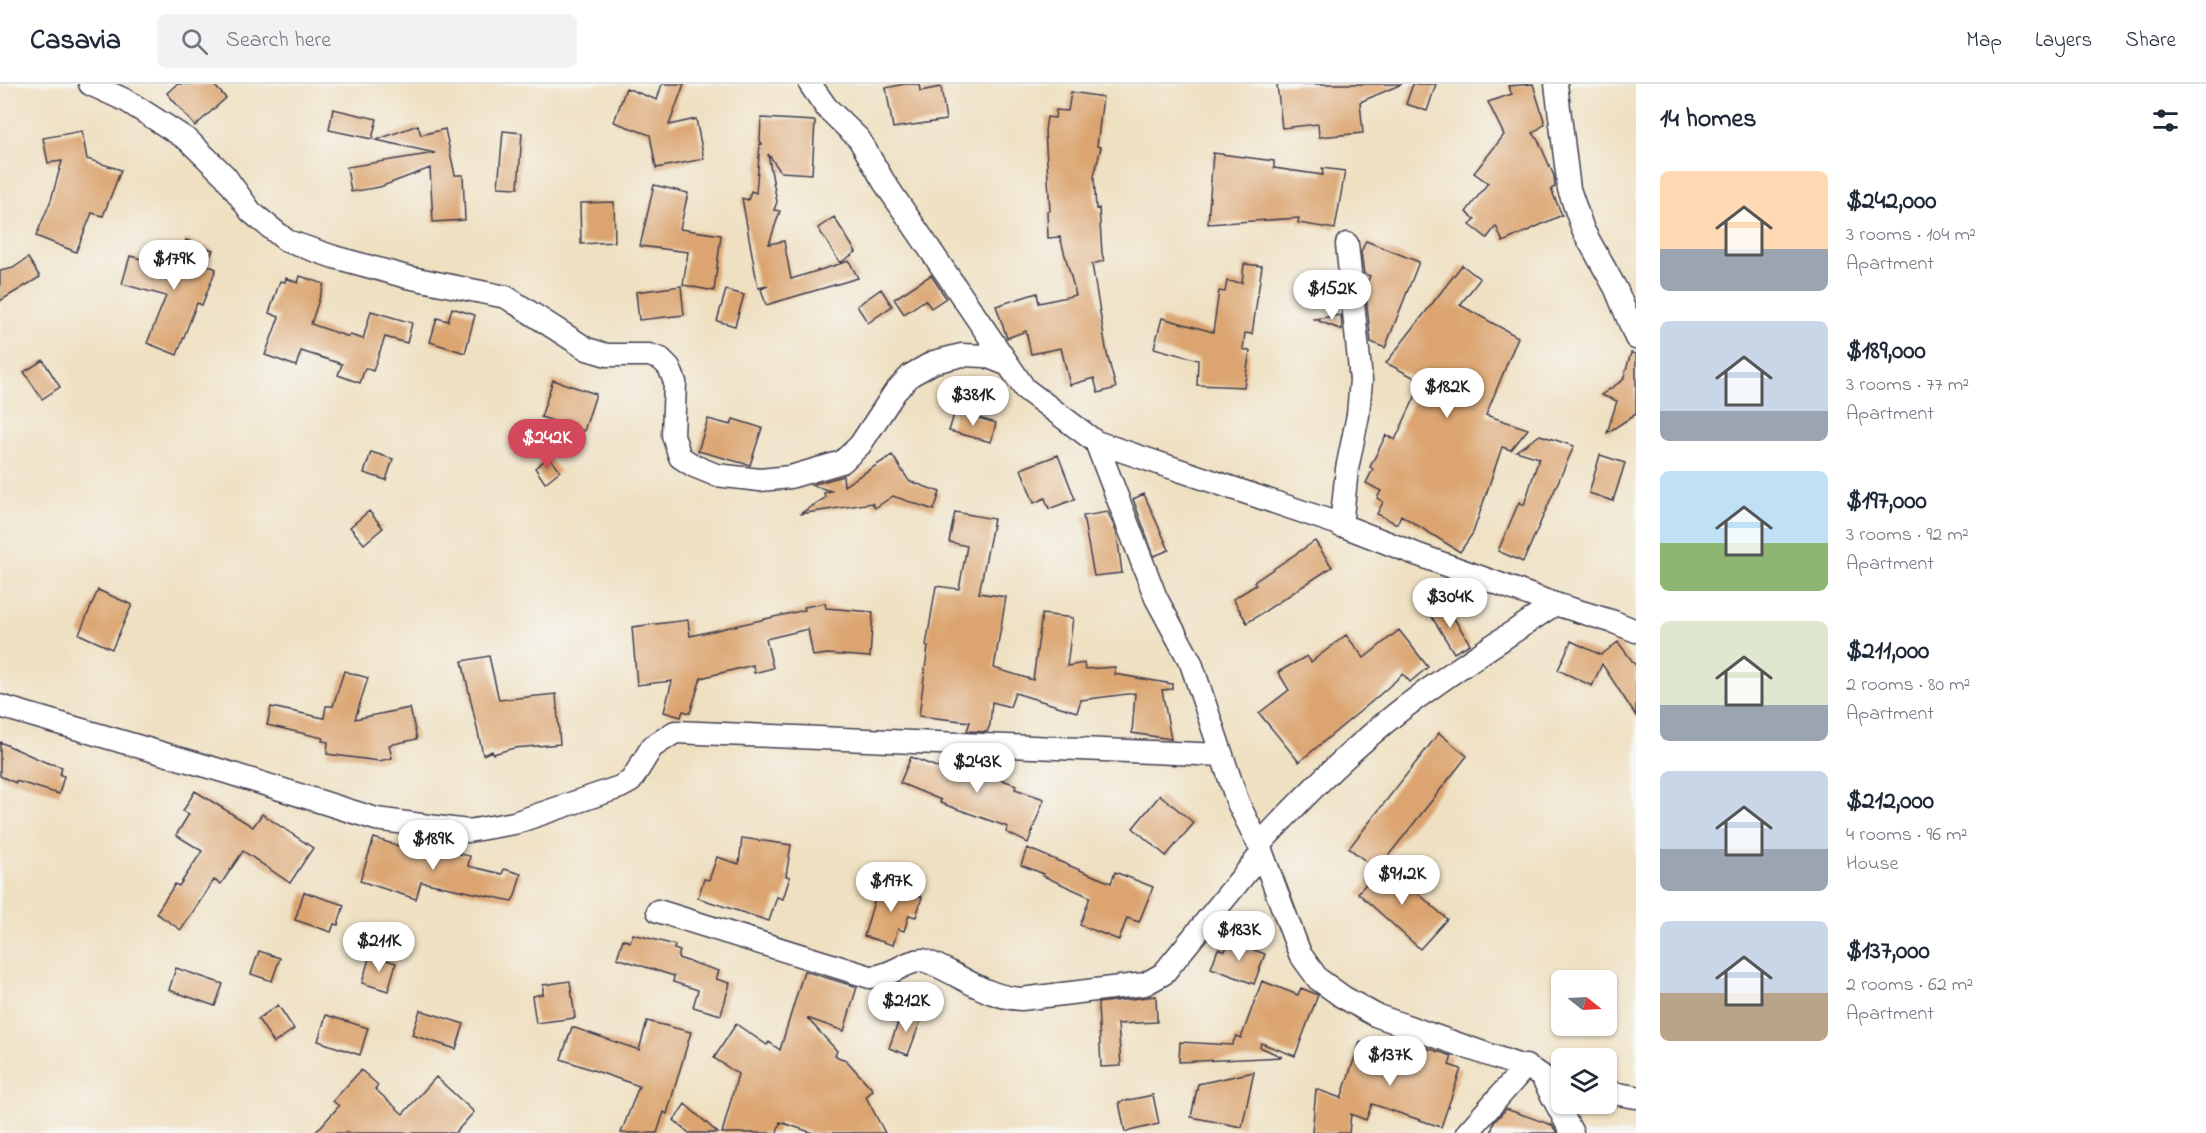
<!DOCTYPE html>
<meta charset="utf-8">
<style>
body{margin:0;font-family:"Indie Flower",sans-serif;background:#f2f2f3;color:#1f2937;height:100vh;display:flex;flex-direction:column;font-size:22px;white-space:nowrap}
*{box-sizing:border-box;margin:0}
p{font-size:20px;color:#747a83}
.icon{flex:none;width:33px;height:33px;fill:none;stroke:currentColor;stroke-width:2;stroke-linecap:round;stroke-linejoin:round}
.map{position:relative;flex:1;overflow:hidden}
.sheet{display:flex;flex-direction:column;background:#fff;width:570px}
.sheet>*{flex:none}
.needle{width:39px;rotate:108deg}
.buttons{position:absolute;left:1551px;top:886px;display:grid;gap:12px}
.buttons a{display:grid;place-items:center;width:66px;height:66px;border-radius:9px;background:#fff;box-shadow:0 2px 4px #0004;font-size:30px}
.price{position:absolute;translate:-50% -51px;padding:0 14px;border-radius:21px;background:#fff;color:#222;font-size:20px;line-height:39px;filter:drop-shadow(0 2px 3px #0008)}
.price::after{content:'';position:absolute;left:50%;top:36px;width:18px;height:14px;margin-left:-9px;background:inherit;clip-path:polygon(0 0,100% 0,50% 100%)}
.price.active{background:#d1495b;color:#fff}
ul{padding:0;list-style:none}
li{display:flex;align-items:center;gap:18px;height:150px;padding:0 24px}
li span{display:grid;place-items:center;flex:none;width:168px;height:120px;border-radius:9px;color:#555}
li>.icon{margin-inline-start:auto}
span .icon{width:72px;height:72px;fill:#fffc;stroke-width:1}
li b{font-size:26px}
h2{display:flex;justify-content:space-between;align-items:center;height:72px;padding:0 24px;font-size:26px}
header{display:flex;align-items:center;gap:36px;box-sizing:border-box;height:84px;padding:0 30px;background:#fff;border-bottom:2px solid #e0e1e3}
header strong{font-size:28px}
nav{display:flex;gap:33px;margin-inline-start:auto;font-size:21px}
.search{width:420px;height:54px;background:#f2f2f3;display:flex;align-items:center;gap:15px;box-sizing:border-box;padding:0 21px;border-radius:9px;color:#747a83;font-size:22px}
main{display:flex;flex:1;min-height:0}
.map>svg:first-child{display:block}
</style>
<header>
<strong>Casavia</strong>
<div class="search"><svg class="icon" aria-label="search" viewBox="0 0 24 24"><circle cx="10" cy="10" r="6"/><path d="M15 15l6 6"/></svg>Search here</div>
<nav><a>Map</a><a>Layers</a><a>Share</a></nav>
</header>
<main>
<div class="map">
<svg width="1636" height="1049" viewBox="0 0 1636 1049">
<rect width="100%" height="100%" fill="#f6f6f2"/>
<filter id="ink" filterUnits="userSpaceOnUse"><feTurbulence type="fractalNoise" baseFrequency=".0167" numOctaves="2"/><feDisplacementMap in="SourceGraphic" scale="12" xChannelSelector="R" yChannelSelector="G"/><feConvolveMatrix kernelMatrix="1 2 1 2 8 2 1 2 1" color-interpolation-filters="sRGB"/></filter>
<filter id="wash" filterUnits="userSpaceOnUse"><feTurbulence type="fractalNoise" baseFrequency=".008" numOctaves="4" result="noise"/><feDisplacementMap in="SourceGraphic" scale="24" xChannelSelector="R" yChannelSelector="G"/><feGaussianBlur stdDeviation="1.35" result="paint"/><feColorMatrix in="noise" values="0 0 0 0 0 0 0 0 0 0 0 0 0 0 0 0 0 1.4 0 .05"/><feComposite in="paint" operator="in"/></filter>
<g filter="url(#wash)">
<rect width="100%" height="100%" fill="#efe0c1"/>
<g id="blocks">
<path fill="#dba470" d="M177 0H213L226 14 195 42 167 9Z
M662 0H684L669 41 696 35 704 75 656 84 650 51 614 38 626 4 657 16Z
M904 0H919L920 7 941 3 946 36 893 44 886 4Z
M1277 0H1402L1360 18 1363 49 1319 53 1318 40 1282 44Z
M1413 0H1436L1427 27 1406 20Z
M1533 0 1545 40 1533 49 1539 58 1554 92 1555 103 1551 105 1562 131 1503 158 1496 142 1487 154 1470 141 1475 135 1466 128 1488 99 1474 89 1504 51 1488 18 1512 10 1508 2Z
M1071 8 1103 13 1097 62 1101 63 1094 92 1096 125 1099 124 1102 169 1104 177 1092 180 1107 270 1116 304 1098 309 1094 294 1070 301 1061 264 1031 270 1026 247 1007 254 996 222 1037 209 1039 219 1076 211 1060 153 1048 154 1047 127H1050L1045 47 1047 33 1055 34 1056 26 1068 27Z
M333 25 377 35 372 55 329 46Z
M761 34 815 37 812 90 781 88 768 70 777 118 774 126 780 127 769 160 784 157 791 195 849 177 858 194 766 221 761 205 768 202 758 204 742 114 748 116 751 107 756 109 760 60H762L760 57Z
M418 41 421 51 445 45 455 91H463L465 136 433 138 430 84 380 103 351 108 347 83 435 69 376 56Z
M82 47 87 75 121 86 103 132 92 129 76 168 36 152 51 116 62 77 48 79 43 54Z
M503 47 522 49 518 104 498 103Z
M1213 69 1274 77V84L1323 91 1322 84 1345 87 1335 145 1298 139 1299 134 1208 140Z
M654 101 688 109 680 145 721 151 714 207 683 201 688 168 640 162Z
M614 118 615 158 581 160 580 119Z
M834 133 856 168 840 179 818 144Z
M186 156 213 166 207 181 216 185 202 221 197 219 177 271 147 259 166 212 122 200 130 172 168 182 175 165 182 168Z
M1366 157 1419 178 1385 264 1371 258 1365 203 1370 192 1364 190 1361 168Z
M28 174 40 193 0 217V187L13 184Z
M1244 180 1262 182 1252 250 1245 249 1243 265 1250 267 1244 303 1197 301 1198 276 1154 264 1162 234 1213 248 1219 207 1225 208 1227 197 1242 199Z
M1462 181 1480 195 1460 221 1518 253 1486 331 1528 345 1511 366 1502 363 1473 449 1460 468 1401 431 1397 440 1377 430 1383 418 1377 414 1381 407 1366 399 1373 385 1370 383 1386 351 1395 356 1421 300 1417 298V295L1386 279Z
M931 191 946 214 931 224 925 216 904 230 894 215Z
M300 192 324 200 311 240 349 253 350 251 363 255 371 227 412 239 407 259 385 253 373 287 365 284 360 299 338 291 342 280 301 267 296 282 265 271 279 233 269 229 280 197 285 198 286 194 298 199Z
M681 202 684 231 639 236 636 208Z
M881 205 892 222 868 239 857 222Z
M726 206 744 211 735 242 717 237Z
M452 224 475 231 465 269 430 258 437 234 448 237Z
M1341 231 1342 246 1314 235Z
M1631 269 1636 270V330L1607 349 1617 317 1601 311 1623 296Z
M43 276 60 303 42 315 24 288Z
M553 296 596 310 584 347 541 333Z
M955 327 996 339 991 358 949 347Z
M708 335 731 341 733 335 762 344 750 381 698 367Z
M1540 351 1574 362 1523 478 1498 467 1519 418 1524 421 1539 374 1516 367Z
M371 368 393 375 386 396 364 389Z
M892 371 909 397 940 408 934 426 893 412 875 424 872 419 800 430 825 414 824 409 831 407 811 401 843 392 844 402Z
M1058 371 1075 415 1049 425 1045 414 1034 419 1021 385Z
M1600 371 1625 379 1613 417 1589 409Z
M549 373 560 387 545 399 535 384Z
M1144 410 1169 466 1154 472 1133 415Z
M369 427 383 444 364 460 350 443Z
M955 428 994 435 979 509 1006 513 994 584 1033 596 1042 530 1073 534 1067 582 1084 579 1085 585 1115 583V590L1172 600V605L1162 606 1171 655 1132 649 1135 609 1081 616 1077 628 1015 609 1010 623 992 618 990 641 987 648 967 647 970 638 919 632 928 562H926L936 502 959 505 967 462 949 458Z
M1108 428 1117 450 1122 489 1094 492 1083 432Z
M1315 457 1332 483 1247 539 1233 515 1256 501 1254 498Z
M98 506 132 521 112 565 79 550Z
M825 519 826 524 873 528 870 573 827 570 813 572 808 545 766 555 773 584 754 589 753 581 701 594 690 629 683 627 681 633 664 628 672 597 637 601 632 543 688 536 690 552 805 526 804 523Z
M1445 520 1470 560 1454 569 1430 530Z
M1399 546 1428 583 1410 598 1403 590 1375 615 1299 678 1259 629 1289 606 1278 588 1307 572 1311 578 1346 551 1364 574Z
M1571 557 1601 571 1618 558 1636 582V632L1602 580 1592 602 1558 586Z
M489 572 499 616 556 610 560 660 514 664 493 670 492 667 483 671 462 577Z
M344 587 368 594 355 635 410 624 417 655 389 661 392 674 379 677 327 670 328 658 322 657 323 654 267 641 271 623 324 634 326 622H333Z
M1439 649 1467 672 1377 786 1349 764Z
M0 658 45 678 62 683 60 691 64 692 59 710 16 697V699L0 692Z
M911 673 952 689 958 673 977 674 973 685 1016 701 1015 705 1044 715 1028 759 1006 748 1008 743 940 719 941 716 900 699Z
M195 707 253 743 262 730 313 764 290 799 243 767 221 800 214 796 181 846 156 829 175 800 179 802 202 767 176 751 189 730 183 727Z
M1160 711 1194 739 1166 772 1133 744Z
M374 754 427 771 431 756 461 762 460 770 470 772 468 782 502 790 504 785 521 790 515 812 512 817 421 798 416 815 360 797Z
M742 754 791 761 786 792 790 793 783 815 777 813 769 837 698 814 704 795 709 796 717 773 739 780Z
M1027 764 1111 799 1115 788 1153 803 1139 838 1127 834 1119 856 1080 841 1090 813 1043 792 1044 790 1021 781Z
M1384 779 1447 835 1420 865 1358 809Z
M879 800 922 813 916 833 909 831 904 847 898 845 893 861 864 852Z
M304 808 344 821 338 841 334 840 331 848 295 836Z
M633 850 675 861 674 865 680 867 678 874 719 887 716 895 730 899 721 931 693 923 698 906 673 898 674 892 617 874 623 855 630 858Z
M1229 857 1265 870 1254 900 1211 884 1218 865 1225 867Z
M259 867 280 874 272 897 251 890Z
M370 871 396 879 388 907 362 899Z
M176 884 223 900 215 922 169 906Z
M804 887 857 903 844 947 807 934 837 967 835 972 846 976 873 1006 866 1013 885 1049H813L780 1038 777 1049H722L738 990 714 974 736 940 767 961 769 958 780 966Z
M570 897 575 934 536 939 532 912 543 910V901Z
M1262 897 1298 911 1301 904 1318 911 1295 972 1261 959 1260 963 1282 973 1179 978 1180 958 1232 961 1236 952 1241 954Z
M1156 912 1157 938 1118 940 1121 982 1101 983 1098 919Z
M278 921 294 945 274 959 258 935Z
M420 926 464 940 456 965 412 951Z
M905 927 922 933 908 971 889 964 899 936 901 937Z
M326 931 368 944 360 971 318 957Z
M647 937 691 948 667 1030 664 1028 657 1049H621L639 1002 561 975 572 943 639 966Z
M1395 954 1452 972 1449 981 1461 985 1441 1043 1372 1020 1366 1036 1351 1030 1349 1049H1312L1316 1005 1341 1014 1360 958 1390 968Z
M361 986 378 1001 375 1005 403 1030 436 993 474 1028 455 1049H315L339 1022 333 1017Z
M1254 988 1242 1043 1191 1033 1198 1000Z
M1153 1011 1159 1040 1125 1048 1119 1018Z
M685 1020 718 1049H689L674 1036Z
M1506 1025 1552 1041 1557 1049H1491L1494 1038Z"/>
</g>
</g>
<g filter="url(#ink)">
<use href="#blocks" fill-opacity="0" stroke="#413e4f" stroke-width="1.5"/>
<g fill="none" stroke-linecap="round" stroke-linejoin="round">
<g stroke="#413e4f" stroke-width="25">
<path id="street" d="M90 0 127 17 188 56 225 92 251 128 287 157 334 173 407 193 506 213 587 265 607 271H649L661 275 669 283 675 298 673 351 680 373 694 382 716 391 760 396 790 393 842 378 860 361 895 308 911 291 934 278 962 271 986 272 1009 281
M810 0 826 23 859 55 884 98 1025 305 1096 358 1156 514 1191 579 1238 719 1259 761 1300 870 1318 895 1343 913 1375 931 1532 986 1541 991 1572 1049
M1556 0 1569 105 1583 146 1616 205 1636 254
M1096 358 1336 439 1416 470 1555 520 1614 538 1636 547
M1341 442 1347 385 1358 331 1361 296 1347 160
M0 622 226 688 376 735 436 743 468 747 514 739 620 703 631 697 652 663 675 648 1222 671
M1259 761C1302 714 1347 669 1397 629 1447 590 1502 556 1555 520
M658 827 870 893C891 893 904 877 923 876 958 888 983 913 1021 915L1145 900 1163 890 1262 769
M1606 1008 1636 1013
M1467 1049 1526 982"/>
</g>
<use href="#street" stroke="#fff" stroke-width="22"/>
</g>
</g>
</svg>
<div class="buttons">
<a><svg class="needle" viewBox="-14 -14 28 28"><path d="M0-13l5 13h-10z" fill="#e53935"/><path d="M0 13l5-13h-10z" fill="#747a83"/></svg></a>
<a><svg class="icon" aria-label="layers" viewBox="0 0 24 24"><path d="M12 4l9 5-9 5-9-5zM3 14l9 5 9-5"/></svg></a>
</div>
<b class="price" style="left:174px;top:207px">$179K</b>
<b class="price" style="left:1332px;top:237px">$152K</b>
<b class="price" style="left:1447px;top:335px">$182K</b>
<b class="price" style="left:973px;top:343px">$381K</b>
<b class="price active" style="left:547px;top:386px">$242K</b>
<b class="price" style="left:1450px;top:545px">$304K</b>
<b class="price" style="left:977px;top:710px">$243K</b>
<b class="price" style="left:433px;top:787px">$189K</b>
<b class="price" style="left:1402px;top:822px">$91.2K</b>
<b class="price" style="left:891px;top:829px">$197K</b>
<b class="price" style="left:1239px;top:878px">$183K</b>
<b class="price" style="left:379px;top:889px">$211K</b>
<b class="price" style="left:906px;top:949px">$212K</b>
<b class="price" style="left:1390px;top:1003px">$137K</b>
</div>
<section class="sheet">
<h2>14 homes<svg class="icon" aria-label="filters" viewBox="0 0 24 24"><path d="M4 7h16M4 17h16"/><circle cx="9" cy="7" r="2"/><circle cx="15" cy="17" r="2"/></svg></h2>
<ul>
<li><span style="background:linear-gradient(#ffd9b3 65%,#9aa5b1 0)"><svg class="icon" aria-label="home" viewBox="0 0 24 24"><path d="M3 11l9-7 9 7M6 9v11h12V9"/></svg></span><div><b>$242,000</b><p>3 rooms · 104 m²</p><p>Apartment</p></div></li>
<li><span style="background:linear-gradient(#c9d6e8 75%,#9aa5b1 0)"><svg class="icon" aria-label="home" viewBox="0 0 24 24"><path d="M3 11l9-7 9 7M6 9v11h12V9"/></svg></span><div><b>$189,000</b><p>3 rooms · 77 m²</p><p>Apartment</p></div></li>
<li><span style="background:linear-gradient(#bfe0f5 60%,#8fb573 0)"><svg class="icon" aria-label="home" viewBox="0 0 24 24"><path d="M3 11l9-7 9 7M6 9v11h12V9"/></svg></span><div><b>$197,000</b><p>3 rooms · 92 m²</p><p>Apartment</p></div></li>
<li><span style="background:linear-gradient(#dfe7d0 70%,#9aa5b1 0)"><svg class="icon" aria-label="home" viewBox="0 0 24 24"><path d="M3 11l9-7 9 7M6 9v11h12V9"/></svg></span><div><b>$211,000</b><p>2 rooms · 80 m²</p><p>Apartment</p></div></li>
<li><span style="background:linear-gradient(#c9d6e8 65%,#9aa5b1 0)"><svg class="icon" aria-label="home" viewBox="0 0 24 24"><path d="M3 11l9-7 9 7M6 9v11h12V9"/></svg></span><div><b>$212,000</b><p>4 rooms · 96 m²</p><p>House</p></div></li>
<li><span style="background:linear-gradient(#c9d6e8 60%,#b9a48a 0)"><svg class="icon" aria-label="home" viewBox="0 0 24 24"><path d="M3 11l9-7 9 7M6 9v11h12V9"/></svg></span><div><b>$137,000</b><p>2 rooms · 62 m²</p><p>Apartment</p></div></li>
</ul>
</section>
</main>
